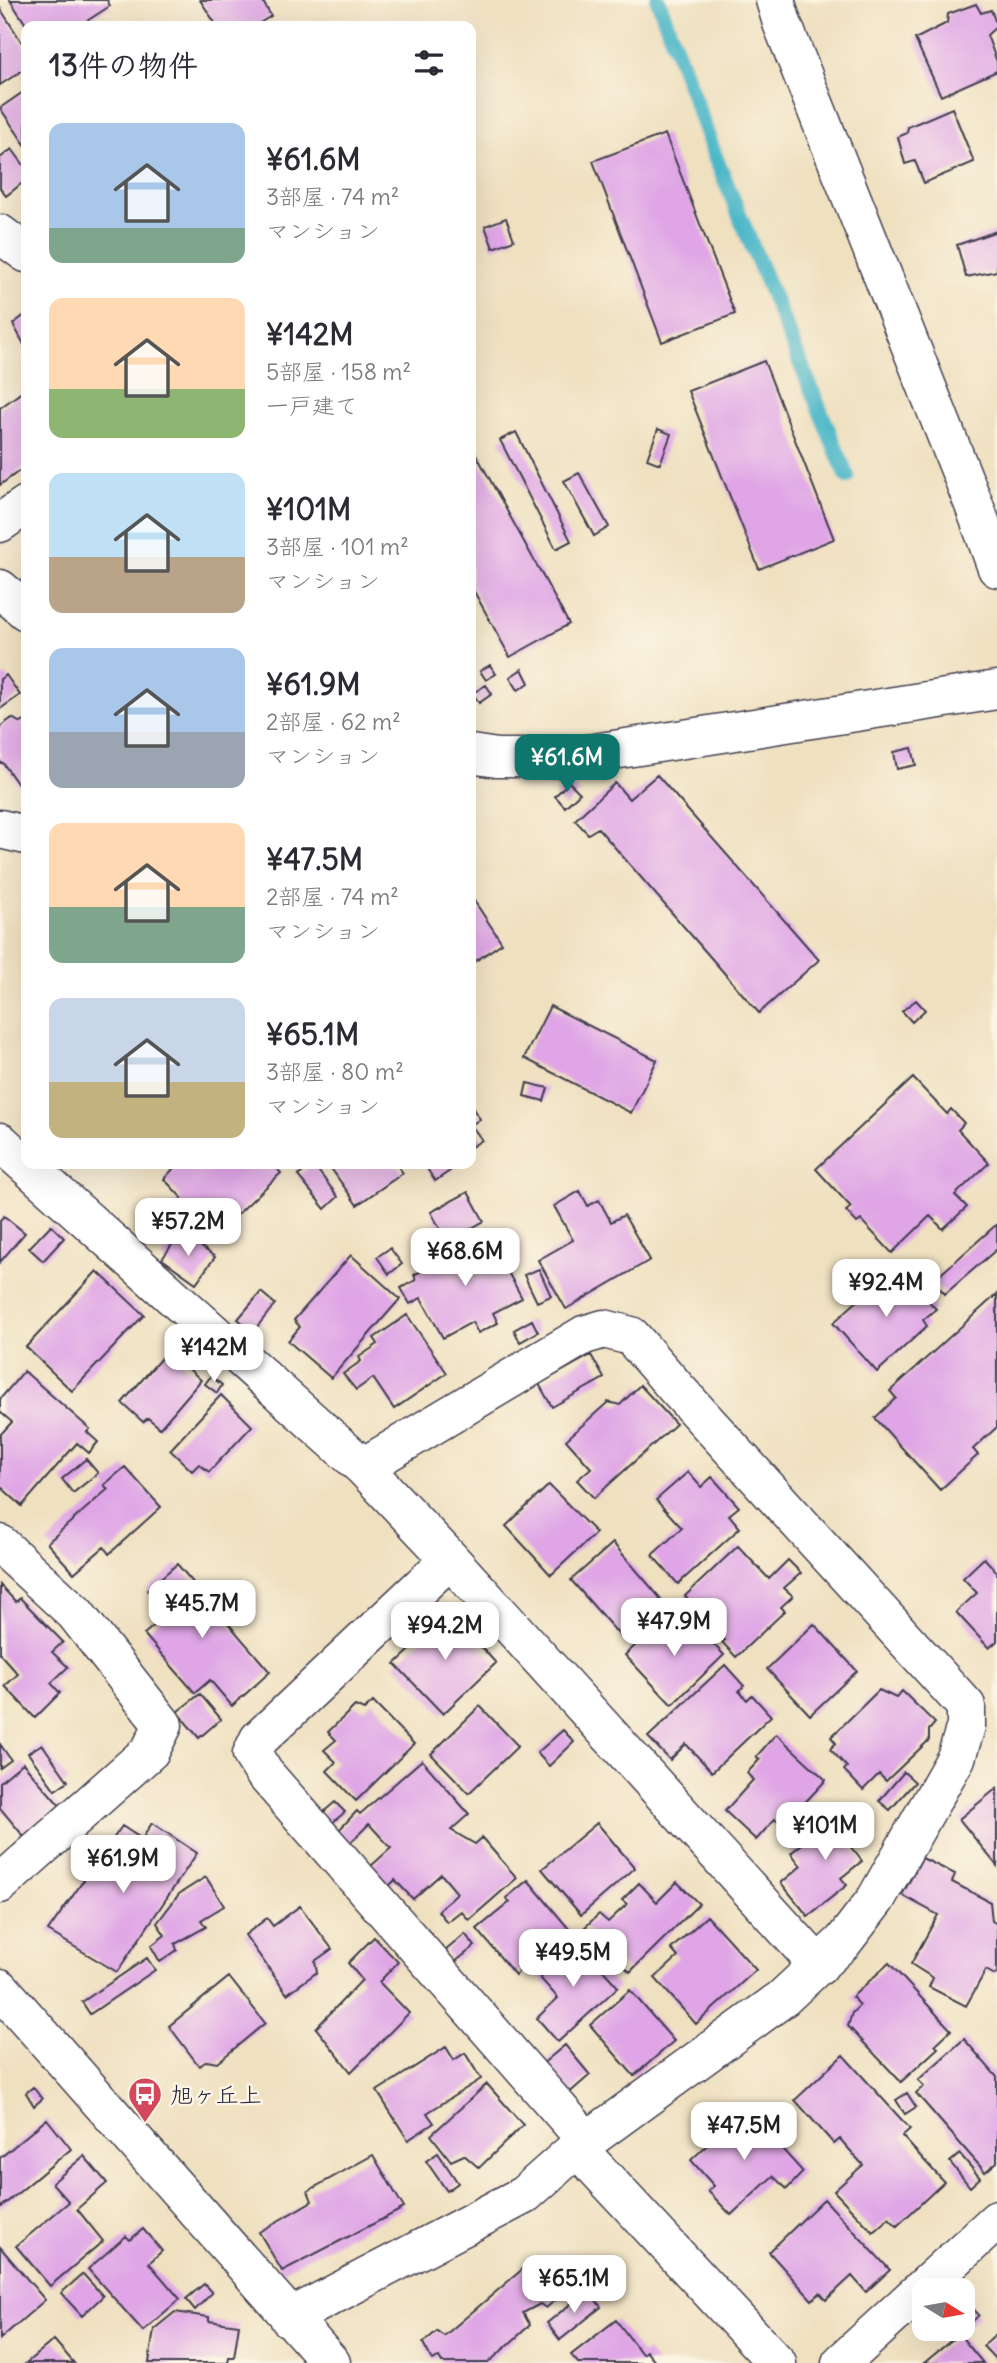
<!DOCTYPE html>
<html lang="ja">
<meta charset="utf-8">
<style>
body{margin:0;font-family:Delius,"Klee One",sans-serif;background:#f2f2f3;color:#2b2b33;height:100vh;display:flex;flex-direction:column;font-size:26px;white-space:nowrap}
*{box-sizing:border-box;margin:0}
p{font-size:23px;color:#7c7c81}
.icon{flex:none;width:38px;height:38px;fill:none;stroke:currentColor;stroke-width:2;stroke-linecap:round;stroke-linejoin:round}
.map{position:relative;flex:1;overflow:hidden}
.drawer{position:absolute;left:21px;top:21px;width:455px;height:1148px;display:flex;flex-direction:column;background:#fff;border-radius:14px;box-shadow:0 7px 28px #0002}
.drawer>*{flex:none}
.needle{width:46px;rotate:101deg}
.buttons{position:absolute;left:912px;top:2278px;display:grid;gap:14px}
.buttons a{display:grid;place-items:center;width:63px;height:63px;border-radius:14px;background:#fff;box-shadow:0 7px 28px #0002;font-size:35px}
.price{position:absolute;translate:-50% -60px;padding:0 16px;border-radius:14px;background:#fff;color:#222;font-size:23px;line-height:46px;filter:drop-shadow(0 2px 4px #0008)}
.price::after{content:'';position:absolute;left:50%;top:42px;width:21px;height:16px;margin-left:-10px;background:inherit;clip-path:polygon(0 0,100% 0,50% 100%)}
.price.active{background:#0f766e;color:#fff}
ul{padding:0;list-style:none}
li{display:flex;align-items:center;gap:21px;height:175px;padding:0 28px}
li span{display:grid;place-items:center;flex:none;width:196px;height:140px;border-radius:14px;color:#555}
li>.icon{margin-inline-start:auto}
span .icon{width:84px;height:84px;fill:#fffc;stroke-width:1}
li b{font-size:30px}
h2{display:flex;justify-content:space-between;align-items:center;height:84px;padding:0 28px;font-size:30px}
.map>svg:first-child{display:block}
</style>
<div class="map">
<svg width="997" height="2363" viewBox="0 0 997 2363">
<rect width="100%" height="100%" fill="#fcf5e5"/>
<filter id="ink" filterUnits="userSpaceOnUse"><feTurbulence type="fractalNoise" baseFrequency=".0143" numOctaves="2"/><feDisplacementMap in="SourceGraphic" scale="14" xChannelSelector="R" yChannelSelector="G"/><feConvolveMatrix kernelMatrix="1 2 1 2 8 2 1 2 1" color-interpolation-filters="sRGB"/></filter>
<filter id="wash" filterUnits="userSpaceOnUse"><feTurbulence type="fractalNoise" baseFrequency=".00686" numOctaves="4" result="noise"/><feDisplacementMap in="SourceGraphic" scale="28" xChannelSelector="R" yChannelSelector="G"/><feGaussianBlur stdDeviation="1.57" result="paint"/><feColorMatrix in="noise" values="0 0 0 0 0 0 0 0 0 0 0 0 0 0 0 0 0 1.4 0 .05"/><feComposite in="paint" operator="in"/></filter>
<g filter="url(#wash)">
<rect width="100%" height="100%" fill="#efe0c0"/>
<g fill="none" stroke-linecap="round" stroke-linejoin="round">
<path stroke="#4cb7c8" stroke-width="16" d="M658 0 715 156 847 476"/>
</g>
<g id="blocks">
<path fill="#dfa5e6" d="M10 0H107L110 6 79 26H27Z
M200 0H262L271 16 255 26H217Z
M976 4 981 13 991 10 997 26 987 35 997 62V71L941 96 915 39 947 23 948 14Z
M0 8 26 49V68L0 85Z
M26 90V146L0 108Z
M952 108 974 162 924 183 915 161 905 164 898 137 907 133 908 127Z
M665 134 735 314 662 342 593 161Z
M12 149 26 168V180L6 196 0 188V158Z
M506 218 514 240 493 248 485 226Z
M997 231V271L966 277 957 245Z
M471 242 477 257 471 260Z
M26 314V348L13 324Z
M764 361 834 539 759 569 688 391Z
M26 389V466L0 485V408Z
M658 429 671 434 660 464 647 459Z
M516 432 571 541 556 549 500 440Z
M471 445 569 624 510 657 471 586Z
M579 473 609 527 594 536 564 481Z
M490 665 496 674 486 680 480 671Z
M522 669 529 683 518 690 510 677Z
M6 675 20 695 0 709V679Z
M486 685 492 694 479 703 473 693Z
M12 718 21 723 26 720V789L23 792 3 763H0V727Z
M912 748 916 765 897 769 894 752Z
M657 775 819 960 759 1013 598 828 588 834 575 820 615 783 629 799Z
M569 782 580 793 565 807 555 796Z
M471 896 502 943 471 964Z
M916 1000 925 1010 912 1022 902 1011Z
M550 1006 657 1060 631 1113 524 1058Z
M913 1078 947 1114 951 1109 964 1123 958 1130 989 1163 955 1195 967 1207 943 1229 930 1216 892 1253 861 1220 857 1223 846 1211 851 1207 816 1169Z
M527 1083 548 1088 544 1101 524 1096Z
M471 1106 480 1119 471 1125 482 1140 471 1147Z
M170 1164H273L281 1173 205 1245 171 1208 182 1198 164 1179 174 1168Z
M313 1164 338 1197 325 1209 298 1176Z
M328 1164H396L403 1173 357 1205Z
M424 1164H460L435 1181Z
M580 1191 588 1206 599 1200 611 1222 624 1215 650 1260 566 1309 538 1260 573 1240 554 1206Z
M468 1192 484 1221 447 1242 431 1212Z
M4 1216 25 1233 0 1262V1220Z
M997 1224V1249L945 1294 933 1281Z
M51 1225 64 1238 43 1261 29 1248Z
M181 1232 215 1257 196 1283 162 1259Z
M488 1235 522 1298 493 1313 498 1323 478 1333 472 1322 443 1338 421 1298 410 1304 401 1288 416 1280 414 1275Z
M390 1248 402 1264 389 1274 377 1257Z
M351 1255 400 1299 331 1378 288 1341 300 1327 294 1320Z
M896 1266 936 1309 923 1320 927 1326 877 1372 833 1323Z
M539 1269 551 1296 537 1302 524 1275Z
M97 1271 144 1315 72 1391 26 1347Z
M261 1292 275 1304 253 1332 238 1319Z
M997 1294V1427L973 1449 978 1455 940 1490 875 1418 896 1398 890 1391Z
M407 1315 447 1373 394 1409 373 1378 356 1390 343 1374 361 1361 359 1357 378 1344 374 1338Z
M532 1320 538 1332 520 1342 514 1330Z
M168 1350 201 1380 160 1428 148 1418 143 1422 122 1403Z
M591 1355 604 1378 552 1407 539 1384Z
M24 1371 90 1429 87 1432 98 1442 89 1453 77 1443 22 1506 0 1486V1435L12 1422 0 1412V1399Z
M211 1376 222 1385 217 1393 205 1384Z
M640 1385 676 1424 594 1498 577 1480 591 1468 566 1440 608 1402 620 1405Z
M221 1395 252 1426 209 1472 199 1464 192 1471 170 1450Z
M86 1459 98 1473 73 1493 62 1479Z
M125 1467 161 1507 109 1554 104 1547 74 1573 47 1543 108 1489 104 1485Z
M688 1472 701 1487 712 1477 739 1507 729 1515 740 1528 678 1584 652 1555 682 1528 656 1500Z
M549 1485 596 1533 551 1575 506 1526Z
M613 1543 661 1599 620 1636 571 1580Z
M738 1546 769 1579 788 1560 801 1573 784 1588 793 1596 781 1607 785 1611 736 1657 722 1642 725 1640 685 1596Z
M984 1558 997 1572V1641L989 1648 956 1612 977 1593 963 1578Z
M177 1564 270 1672 232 1706 210 1680 195 1693 144 1634 168 1614 147 1590Z
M0 1585 16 1602 20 1598 63 1642 52 1652 68 1667 51 1683 60 1693 35 1718 5 1686 18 1674 0 1654Z
M670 1613 691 1636 699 1628 724 1655 672 1705 625 1655Z
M439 1614 453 1617 496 1663 443 1714 395 1664 424 1637 420 1632Z
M814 1624 857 1671 810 1715 767 1669Z
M725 1665 744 1686 739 1691 747 1700 752 1695 771 1716 712 1772 686 1744 670 1760 648 1737Z
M879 1690 896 1698 902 1691 935 1723 929 1730V1740L886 1781 879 1774 863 1790 844 1770 847 1767 830 1749 836 1743 831 1737Z
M200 1694 221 1719 199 1738 177 1712Z
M373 1702 414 1744 356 1801 327 1771 336 1762 324 1750 336 1740 328 1732 355 1706 364 1710Z
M480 1706 518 1746 469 1793 431 1754Z
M563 1730 574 1742 549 1766 537 1753Z
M776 1734 826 1780 783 1826 775 1819 756 1840 725 1811 753 1780 747 1773 760 1759 756 1757Z
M0 1744 11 1760 0 1768Z
M42 1744 68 1781 55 1790 28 1753Z
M422 1760 469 1814 451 1830 475 1844 482 1838 517 1878 469 1920 461 1911 447 1922 438 1911 457 1893 441 1874 413 1899 395 1880 389 1886 371 1866 391 1848 369 1824 348 1845 337 1832 357 1811 360 1814Z
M23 1763 61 1807 25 1838 0 1808V1782Z
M904 1772 915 1782 890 1810 879 1801Z
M997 1788V1866L959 1819Z
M335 1802 345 1812 331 1824 321 1814Z
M846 1808 867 1833 850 1846 862 1861 841 1878 847 1885 808 1916 781 1883 801 1866 791 1853Z
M152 1823 197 1853 117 1972 48 1931 122 1826 142 1839Z
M597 1823 635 1868 581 1915 542 1869Z
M922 1858 955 1874 952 1882 990 1902 992 1921 997 1924V1972L995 1975 986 1970 966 2006 929 1987 933 1978 911 1964 938 1915 902 1895Z
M206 1877 224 1906 201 1920 206 1927 175 1944 177 1950 160 1962 151 1946 165 1935 157 1923 179 1894Z
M528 1880 569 1929 515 1975 477 1929 510 1902 506 1898Z
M677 1882 699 1904 630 1972 585 1927 599 1914 608 1922 627 1904 622 1900 639 1883 657 1902Z
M300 1906 332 1949 315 1961 317 1972 287 1994 245 1935 267 1918 273 1926Z
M707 1916 756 1970 696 2024 655 1978 678 1957 671 1949Z
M465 1934 475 1946 455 1962 445 1951Z
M374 1937 398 1962 379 1982 409 2013 351 2072 316 2028 362 1980 348 1963Z
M574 1938 618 1987 558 2042 537 2018 558 1998 541 1979 544 1966Z
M147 1958 155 1970 90 2014 82 2002Z
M889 1963 951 2030 935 2045 938 2048 901 2082 848 2026 852 2013 860 2005 852 1997Z
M229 1977 265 2023 217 2063 207 2061 199 2066 169 2026Z
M630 1990 674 2041 634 2076 590 2025Z
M964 2039 997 2077V2162L985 2172 916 2093 924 2086 918 2080Z
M565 2045 590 2075 567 2095 541 2065Z
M446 2047 454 2060 465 2053 481 2079 427 2113 434 2123 408 2140 377 2091Z
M843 2055 910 2129 902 2136 944 2182 897 2226 889 2218 873 2232 834 2191 863 2165 840 2139 834 2144 795 2100Z
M487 2084 523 2125 479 2168 464 2155 451 2161 431 2135Z
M33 2087 42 2099 34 2106 26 2093Z
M907 2093 916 2107 905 2114 896 2100Z
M746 2109 803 2172 787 2189 773 2176 731 2215 708 2191 714 2186 691 2160Z
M47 2119 71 2149 0 2208V2158Z
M438 2153 458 2183 447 2191 426 2161Z
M960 2154 980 2178 970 2187 950 2162Z
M373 2155 404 2208 282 2271 259 2232 312 2201 308 2191Z
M84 2156 107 2183 77 2209 103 2241 50 2286 16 2246 69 2202 52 2183Z
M824 2199 890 2270 866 2292 852 2276 826 2300 820 2293 812 2300 769 2252Z
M143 2229 162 2251 149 2263 180 2299 143 2331 88 2269 126 2236 130 2240Z
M0 2247 45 2300 0 2339Z
M531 2262 558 2298 546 2308 540 2304 523 2313 530 2325 488 2363H442L439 2358 432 2360 423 2343 437 2331 444 2336Z
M83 2274 103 2296 82 2316 61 2293Z
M204 2284 212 2293 195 2310 186 2299Z
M588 2290 601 2307 560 2340 547 2323Z
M962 2297 979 2315 969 2325 962 2319Z
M175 2312 209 2317V2321L239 2325 234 2357H229L228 2363H149L154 2329Z
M616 2320 642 2354 646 2351 656 2363H578L571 2355Z
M959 2334 983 2363H924Z
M997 2334V2361L983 2346Z
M54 2340 74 2363H26Z"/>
</g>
</g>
<g filter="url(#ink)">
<use href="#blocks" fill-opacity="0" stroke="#413e4f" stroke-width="2"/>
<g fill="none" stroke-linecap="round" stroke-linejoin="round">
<g stroke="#413e4f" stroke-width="41">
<path id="street" d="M0 234 26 253
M0 523 26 505
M0 589 26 611
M471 754 497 758H562L997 690
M0 829 26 835
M0 1142 363 1467 450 1559 819 1966
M0 1544 75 1613 163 1725 150 1751 0 1884
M450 1559 259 1739 252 1754 264 1773 587 2141
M0 1988 331 2363
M289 2318 524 2195 577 2148 783 1998 843 1942 876 1899 956 1758 966 1726V1706L677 1389 631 1336 604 1329 584 1335 363 1467
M841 2363 997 2220"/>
</g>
<g stroke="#413e4f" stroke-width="41">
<path id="secondary" d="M775 0 782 23 974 505 997 568
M577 2148 777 2363"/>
</g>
<use href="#street" stroke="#fff" stroke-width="38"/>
<use href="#secondary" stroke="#fff" stroke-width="38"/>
</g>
</g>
<defs>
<g id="bus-pin" transform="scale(1.75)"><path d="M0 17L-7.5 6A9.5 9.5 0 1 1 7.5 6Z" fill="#d1495b" stroke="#fcf5e5"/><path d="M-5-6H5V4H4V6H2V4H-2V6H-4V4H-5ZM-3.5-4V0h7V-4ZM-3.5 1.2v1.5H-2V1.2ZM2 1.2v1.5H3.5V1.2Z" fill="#fff"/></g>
</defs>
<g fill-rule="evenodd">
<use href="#bus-pin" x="145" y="2094"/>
</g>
<g text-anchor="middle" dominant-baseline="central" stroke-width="5" stroke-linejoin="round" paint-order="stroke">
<g font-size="23" fill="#22223b" stroke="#fcf5e5" text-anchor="start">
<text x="170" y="2094">旭ヶ丘上</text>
</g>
</g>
</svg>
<div class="buttons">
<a><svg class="needle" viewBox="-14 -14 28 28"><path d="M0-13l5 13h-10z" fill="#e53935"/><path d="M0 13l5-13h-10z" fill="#7c7c81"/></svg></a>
</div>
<b class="price active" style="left:567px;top:794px">¥61.6M</b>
<b class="price" style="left:188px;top:1258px">¥57.2M</b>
<b class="price" style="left:465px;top:1288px">¥68.6M</b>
<b class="price" style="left:886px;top:1319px">¥92.4M</b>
<b class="price" style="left:214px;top:1384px">¥142M</b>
<b class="price" style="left:202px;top:1640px">¥45.7M</b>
<b class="price" style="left:674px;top:1658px">¥47.9M</b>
<b class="price" style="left:445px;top:1662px">¥94.2M</b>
<b class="price" style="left:825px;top:1862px">¥101M</b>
<b class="price" style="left:123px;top:1895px">¥61.9M</b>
<b class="price" style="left:573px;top:1989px">¥49.5M</b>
<b class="price" style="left:744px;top:2162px">¥47.5M</b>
<b class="price" style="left:574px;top:2315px">¥65.1M</b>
<section class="drawer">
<h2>13件の物件<svg class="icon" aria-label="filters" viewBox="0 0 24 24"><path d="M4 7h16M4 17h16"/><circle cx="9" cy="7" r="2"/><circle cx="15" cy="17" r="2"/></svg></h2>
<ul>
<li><span style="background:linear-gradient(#a9c7e8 75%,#7fa58c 0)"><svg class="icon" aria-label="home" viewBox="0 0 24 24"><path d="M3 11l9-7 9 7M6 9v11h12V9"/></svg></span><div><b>¥61.6M</b><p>3部屋 · 74 m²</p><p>マンション</p></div></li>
<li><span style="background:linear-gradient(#ffd9b3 65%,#8fb573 0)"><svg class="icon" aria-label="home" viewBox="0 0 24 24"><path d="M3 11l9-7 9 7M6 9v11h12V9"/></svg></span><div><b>¥142M</b><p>5部屋 · 158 m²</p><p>一戸建て</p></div></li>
<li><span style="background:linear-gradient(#bfe0f5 60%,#b9a48a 0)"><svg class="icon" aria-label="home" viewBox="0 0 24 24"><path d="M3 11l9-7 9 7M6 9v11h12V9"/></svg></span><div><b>¥101M</b><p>3部屋 · 101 m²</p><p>マンション</p></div></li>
<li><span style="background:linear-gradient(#a9c7e8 60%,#9aa5b1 0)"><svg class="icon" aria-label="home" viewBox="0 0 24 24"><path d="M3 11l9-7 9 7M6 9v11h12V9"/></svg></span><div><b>¥61.9M</b><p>2部屋 · 62 m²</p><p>マンション</p></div></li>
<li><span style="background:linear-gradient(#ffd9b3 60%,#7fa58c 0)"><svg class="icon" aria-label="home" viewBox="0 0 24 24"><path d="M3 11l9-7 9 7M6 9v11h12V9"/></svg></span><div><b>¥47.5M</b><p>2部屋 · 74 m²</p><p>マンション</p></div></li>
<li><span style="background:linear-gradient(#c9d6e8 60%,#c2b280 0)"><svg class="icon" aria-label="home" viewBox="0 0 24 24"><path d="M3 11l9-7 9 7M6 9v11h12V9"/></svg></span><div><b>¥65.1M</b><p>3部屋 · 80 m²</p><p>マンション</p></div></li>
</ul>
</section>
</div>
